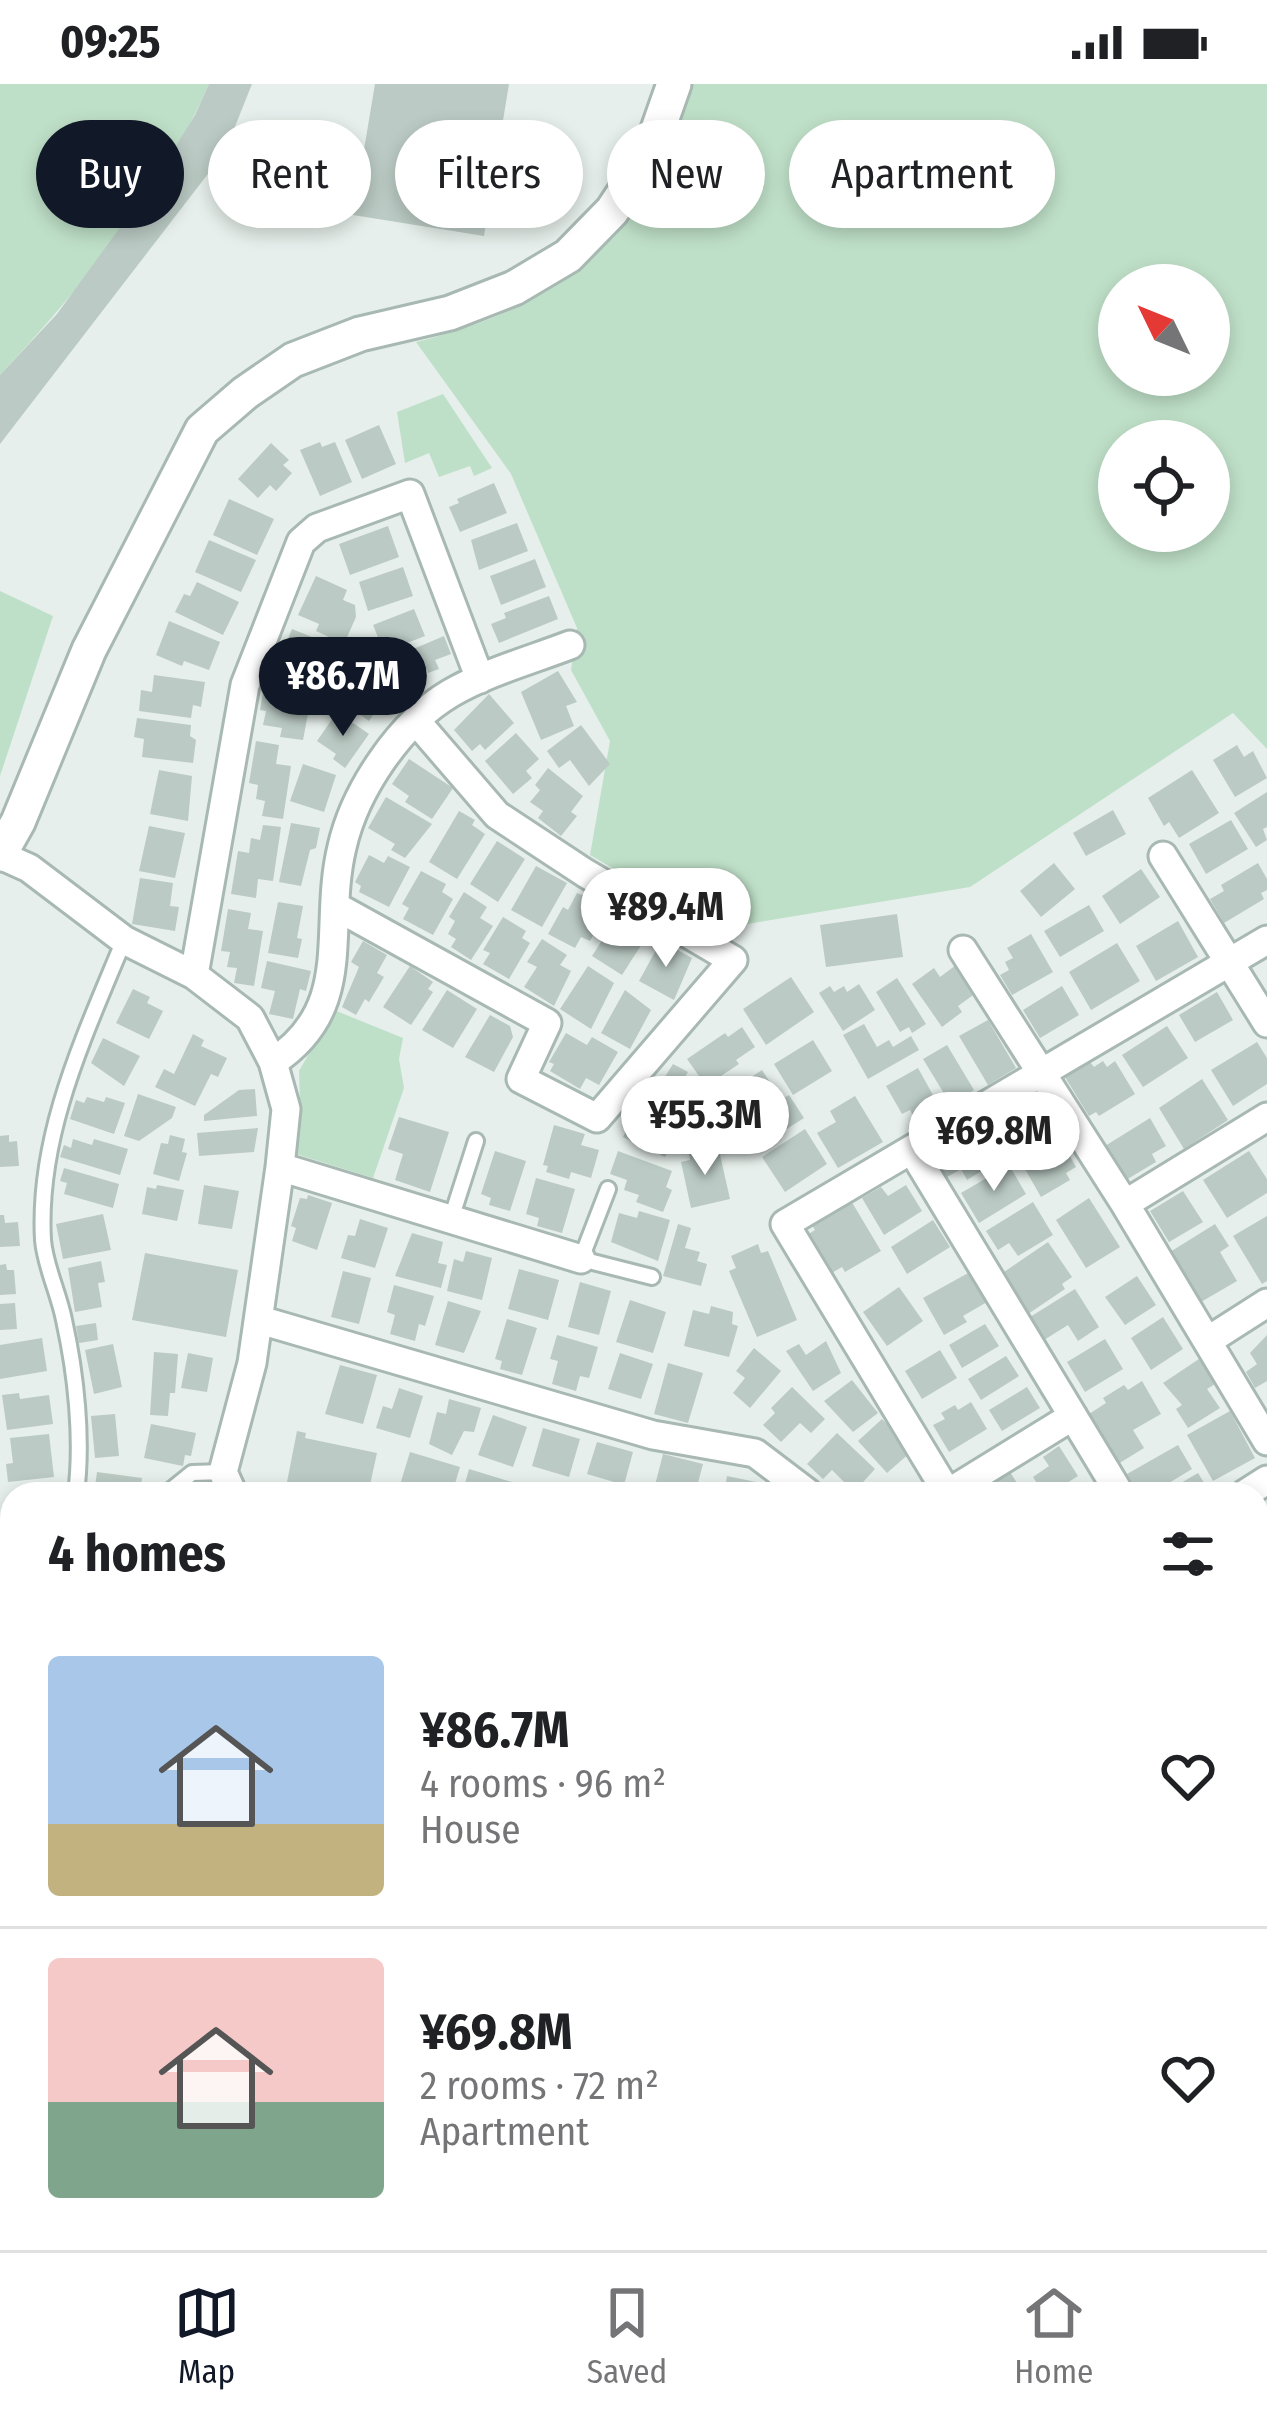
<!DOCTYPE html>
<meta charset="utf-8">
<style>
body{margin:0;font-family:"Fira Sans Condensed",sans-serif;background:#f2f2f2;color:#202124;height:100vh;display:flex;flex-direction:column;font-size:45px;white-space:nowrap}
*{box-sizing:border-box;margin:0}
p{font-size:39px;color:#757577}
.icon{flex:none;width:66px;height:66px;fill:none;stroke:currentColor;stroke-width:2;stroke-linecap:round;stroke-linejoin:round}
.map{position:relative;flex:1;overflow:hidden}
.sheet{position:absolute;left:0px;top:1398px;width:1269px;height:768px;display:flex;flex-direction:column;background:#fff;border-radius:36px 36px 0 0;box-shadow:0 6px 18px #0003}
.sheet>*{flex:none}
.hud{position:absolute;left:36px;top:36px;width:1197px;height:108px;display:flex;gap:24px}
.needle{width:78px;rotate:313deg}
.controls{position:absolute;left:1098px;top:180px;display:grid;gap:24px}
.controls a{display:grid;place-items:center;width:132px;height:132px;border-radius:50%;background:#fff;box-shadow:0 6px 18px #0003;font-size:60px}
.price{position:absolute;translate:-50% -102px;padding:0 27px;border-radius:42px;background:#fff;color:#222;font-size:39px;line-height:78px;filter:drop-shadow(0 3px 6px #0008)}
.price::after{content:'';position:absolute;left:50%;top:72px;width:36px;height:27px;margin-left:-18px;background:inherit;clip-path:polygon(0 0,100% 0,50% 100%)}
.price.selected{background:#111827;color:#fff}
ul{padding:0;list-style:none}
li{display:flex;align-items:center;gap:36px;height:300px;padding:0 48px}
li+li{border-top:3px solid #e0e0e0}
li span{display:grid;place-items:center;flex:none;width:336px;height:240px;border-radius:12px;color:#555}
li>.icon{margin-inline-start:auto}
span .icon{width:144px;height:144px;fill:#fffc;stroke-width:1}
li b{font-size:51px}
h2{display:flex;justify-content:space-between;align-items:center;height:144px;padding:0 48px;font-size:51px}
.pill{padding:0 42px;border-radius:54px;background:#fff;box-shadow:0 6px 18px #0003;font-size:42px;line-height:108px}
.pill.selected{background:#111827;color:#fff}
.status{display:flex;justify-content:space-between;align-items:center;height:84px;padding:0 60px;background:#fff;direction:ltr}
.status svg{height:33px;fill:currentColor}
.tabs{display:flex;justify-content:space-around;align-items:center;height:168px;border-top:3px solid #e0e0e0;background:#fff;font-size:33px;color:#757577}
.tabs a{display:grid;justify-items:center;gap:6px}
.tabs .selected{color:#111827}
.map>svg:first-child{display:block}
</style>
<div class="status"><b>09:25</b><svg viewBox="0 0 49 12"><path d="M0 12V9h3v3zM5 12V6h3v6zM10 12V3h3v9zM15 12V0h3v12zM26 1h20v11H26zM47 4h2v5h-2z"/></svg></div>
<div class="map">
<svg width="1267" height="2166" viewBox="0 0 1267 2166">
<rect width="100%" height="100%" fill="#e6efeb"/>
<path fill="#bfe0c8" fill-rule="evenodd" d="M0 0H209C163 105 78 207 0 291Z
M692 0H1267V665L1233 629 970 803 717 845 590 771 610 657 571 586 577 544 511 390 416 258C570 219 646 152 692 0ZM1119 201H1209V291H1119ZM1119 357H1209V447H1119Z
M443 310 492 384 474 392 470 382 439 393 429 369 405 379 397 328Z
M0 507 53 532 0 692Z
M334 926 403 954 399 975 404 1004 373 1094 293 1069 300 1021 299 987Z
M0 1629 12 1660V2109H0Z
M110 2154H339L343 2166H103Z"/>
<path fill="#bbcac4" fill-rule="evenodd" d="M209 0H252L232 50 239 56 220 85 214 82 0 360V291L57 230 156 94 195 31Z
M375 0H509L484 152 353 131ZM422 50 456 55 446 117 412 112Z
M983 53 1002 87 980 99 961 65Z
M379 341 396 380 362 395 345 356Z
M320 358 322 363 335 358 352 398 320 412 300 366Z
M271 359 289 376 283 381 292 389 276 407 270 401 258 414 238 395Z
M494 399 507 429 460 448 449 423 459 419 457 415Z
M229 415 274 435 257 471 213 451Z
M517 439 528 467 479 486 471 456Z
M388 442 399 473 350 491 339 460Z
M209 456 256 476 241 508 195 488Z
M535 475 546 503 501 521 490 492Z
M403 483 413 512 368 527 359 498Z
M316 492 347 506 343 516 355 521 356 533 344 560 316 547 319 540 298 531Z
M197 498 239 518 223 551 175 528 184 510 190 512Z
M549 512 558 535 499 559 491 540 506 534 504 529Z
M414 525 425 552 384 568 373 541Z
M169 537 220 558 209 586 184 577 182 582 156 571Z
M292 545 334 562 320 596 278 579Z
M444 552 451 570 435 576 439 585 428 589 427 585 403 595 400 590 392 594 385 577Z
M365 585 392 603 369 637 342 618Z
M558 587 577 618 566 622 574 642 541 656 521 608Z
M154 591 205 598 201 623 193 621 191 634 139 627 141 606 152 608Z
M265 597 294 602 292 610 311 614 303 656 280 653 282 644 263 641 266 627 260 626Z
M489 610 514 639 485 666 480 660 472 667 454 646Z
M337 628 369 650 345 684 333 675 336 670 317 657Z
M137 634 191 641 190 652 196 656 193 679 142 673 144 655 134 653Z
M581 641 610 680 589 702 570 676 559 684 547 667Z
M516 649 539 675 526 687 532 694 513 710 485 677Z
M256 657 279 661 276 680 291 682 283 735 262 732 265 717 256 715 258 701 249 699Z
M1237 661 1244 673 1253 667 1267 694 1235 713 1213 676Z
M409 675 453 704 432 735 405 718 409 712 392 700Z
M303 680 336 691 324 728 290 717Z
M548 684 583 712 571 728 577 732 561 752 538 734 543 727 530 718 540 706 535 701Z
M159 686 192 692 188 737 150 730Z
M1192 686 1219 729 1179 754 1169 738 1164 742 1148 714Z
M1267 708V743L1263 745 1267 756 1256 763 1234 729Z
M386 713 432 740 405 774 391 766 395 760 368 744Z
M1113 726 1126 750 1086 772 1073 749Z
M459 727 475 736 472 741 485 750 457 795 429 778Z
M1231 736 1248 765 1206 790 1189 760Z
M291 739 320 744 316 764 310 766 301 802 279 798Z
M263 741 281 743 273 797 258 795 256 814 231 810 238 767 249 769 251 754 260 756Z
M149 742 185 749 175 794 139 787Z
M497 757 525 775 498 818 470 800Z
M369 771 384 779 388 772 410 783 389 823 359 808 361 802 355 798Z
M1054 779 1075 805 1041 833 1020 807Z
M1258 779 1267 795V806L1261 809 1264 815 1224 839 1210 815 1224 807 1221 801Z
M536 782 567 799 542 843 511 826Z
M1141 785 1160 813 1120 840 1102 812Z
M421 787 446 800 442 808 453 815 433 851 403 835 409 824 402 820Z
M140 794 173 799 170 822 179 823 175 847 132 840Z
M464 808 487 823 480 834 493 842 471 876 451 863 456 855 448 850 455 837 449 833Z
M577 809 610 822 590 857 581 853 575 864 548 850 563 823 568 826Z
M278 818 303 822 297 854 302 855 298 874 268 869Z
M1089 821 1104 847 1060 873 1044 847Z
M228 825 251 829 248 845 263 847 254 902 234 899 237 884 227 883 230 868 221 867Z
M897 830 903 873 826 883 820 841Z
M503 833 526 847 522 854 530 859 509 895 483 880 490 869 483 866Z
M617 833 647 852 622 891 592 872Z
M1178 837 1198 873 1156 897 1136 862Z
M1031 850 1053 888 1012 911 1000 891 1009 886 1005 878 1013 874 1007 864Z
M542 855 567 871 560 881 571 887 554 922 524 903 537 883 527 878Z
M363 857 387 871 377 889 384 893 369 918 365 915 356 931 342 923 359 883 351 878Z
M661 857 692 874 674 916 639 897Z
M1117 859 1140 897 1091 926 1069 888Z
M267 877 311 887 306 907 300 905 293 935 269 930 275 907 261 904Z
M956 881 976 909 958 922 962 928 942 943 912 900 934 884 940 893Z
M410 882 433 898 428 905 433 908 411 941 383 923Z
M588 882 614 899 591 945 560 925Z
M791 893 814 928 766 961 743 925Z
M897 894 926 940 912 949 909 943 900 948 876 908Z
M859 900 875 926 843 947 819 909 830 902 834 908 844 902 847 908Z
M1062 902 1079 931 1040 954 1023 926Z
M133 905 150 913 147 919 163 927 149 955 116 939Z
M447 906 477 925 453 964 422 946Z
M625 906 651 926 630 965 601 949Z
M1217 908 1233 936 1195 958 1179 931Z
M490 931 510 942 513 953 494 988 465 973Z
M988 936 1016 984 988 1001 959 952Z
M864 940 877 963 889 956 893 963 911 952 919 966 868 995 843 951Z
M1167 942 1188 974 1143 1003 1122 971Z
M742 943 755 963 736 976 739 980 706 1002 687 975 725 949 728 953Z
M566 949 587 961 592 953 618 968 599 1001 586 994 580 1005 550 987 554 980 549 978Z
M193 950 204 956 201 962 227 974 218 993 211 990 195 1022 155 1003 164 985 174 990Z
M103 954 140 972 124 1002 91 979Z
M813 956 832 987 793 1011 774 980Z
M1257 958 1267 974V1000L1233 1022 1211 986Z
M947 961 974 1006 951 1021 923 975Z
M1103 977 1107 983 1115 977 1135 1010 1099 1032 1096 1028 1089 1032 1065 993 1090 978 1094 983Z
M673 980 688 988 679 1003 696 1014 681 1038 649 1018Z
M918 984 943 1029 919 1043 910 1026 902 1030 886 1002Z
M762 986 775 1006 742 1027 730 1007Z
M1202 995 1228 1036 1184 1065 1159 1024Z
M255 1005 257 1032 204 1037V1031L239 1006Z
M138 1010 176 1023 172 1034 139 1057 124 1052Z
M789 1011 804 1034 763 1060 748 1037Z
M1028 1011 1046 1040 1010 1062 992 1033Z
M855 1012 883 1058 838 1084 817 1049 836 1038 830 1027Z
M87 1013 104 1018 106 1013 125 1019 114 1050 70 1035 76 1016 84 1019Z
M631 1020 680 1043 665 1073 623 1053 631 1037 624 1034Z
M399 1033 449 1048 430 1108 395 1096 403 1070 388 1065Z
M1150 1034 1166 1062 1152 1070 1156 1078 1126 1096 1105 1062Z
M554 1041 585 1050 581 1061 599 1066 591 1094 571 1088 569 1095 546 1088 548 1082 543 1081Z
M985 1042 1004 1073 967 1096 961 1085 947 1093 935 1072Z
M258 1044 254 1068 199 1072 197 1049Z
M805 1045 827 1080 785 1108 762 1073Z
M9 1051V1058L17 1057 19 1082 0 1083V1052Z
M170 1051 185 1055 182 1068 187 1069 179 1097 153 1090 161 1059 168 1060Z
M73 1055 92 1061 94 1055 128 1065 120 1091 60 1073 64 1061 71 1064Z
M1060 1055 1076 1083 1066 1089 1070 1096 1041 1113 1021 1078Z
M718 1062 730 1115 691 1124 681 1078 690 1076 689 1069Z
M495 1067 526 1077 510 1127 489 1121 491 1114 481 1110Z
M618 1067 672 1087 666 1103 672 1106 663 1128 636 1118 639 1111 624 1106 627 1096 610 1090Z
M1249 1067 1267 1095V1109L1227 1134 1203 1096Z
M1009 1081 1026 1110 979 1139 961 1109Z
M64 1084 119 1100 113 1124 64 1110 67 1099 60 1097Z
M536 1094 575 1105 562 1149 537 1142 539 1134 526 1130Z
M157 1101 184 1106 177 1137 142 1130 147 1103 156 1105Z
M204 1101 239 1107 232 1145 198 1140Z
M906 1101 922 1127 884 1151 862 1114 881 1103 888 1112Z
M1183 1107 1203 1138 1169 1158 1150 1127Z
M308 1111 332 1119 317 1166 292 1157 296 1144 291 1142 300 1114 307 1115Z
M1089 1114 1120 1163 1086 1184 1056 1136Z
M850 1115 881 1167 845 1188 842 1183 830 1190 807 1151 815 1146 810 1138Z
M1033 1118 1053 1151 1018 1172 1009 1159 998 1166 986 1147Z
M639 1127 670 1136 658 1177 611 1158 619 1129 637 1134Z
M103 1130 111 1166 63 1175 56 1140Z
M0 1131H4L5 1139 18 1138 20 1162 0 1163Z
M1267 1132V1197L1262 1200 1233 1152Z
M360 1135 388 1144 375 1184 341 1174 348 1151 355 1152Z
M933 1136 950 1163 907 1190 891 1163Z
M678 1140 691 1144 685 1164 700 1168 697 1177 707 1180 701 1202 663 1192Z
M1215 1140 1229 1162 1220 1168 1237 1197 1201 1218 1170 1168Z
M412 1149 443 1158 438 1179 447 1181 441 1204 395 1192Z
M1048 1158 1072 1193 1062 1200 1065 1205 1028 1230 1001 1190Z
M758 1160 761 1169 768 1167 797 1236 757 1253 729 1187 736 1184 731 1172Z
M466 1167 492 1174 482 1216 447 1207 454 1175 463 1178Z
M145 1169 238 1186 226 1253 132 1236Z
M101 1177 105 1198 98 1199 102 1223 75 1228 68 1184Z
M6 1180 7 1186H14L16 1210 0 1211V1181Z
M519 1185 559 1196 548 1236 508 1225Z
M343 1187 371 1194 359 1240 331 1233Z
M970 1188 987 1218 963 1232 967 1238 944 1251 923 1214Z
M1137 1192 1156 1221 1125 1241 1105 1213Z
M580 1198 611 1207 599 1251 568 1243Z
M394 1201 434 1212 425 1242 419 1240 415 1257 390 1250 395 1231 387 1228Z
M899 1203 923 1237 887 1262 863 1228Z
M1075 1205 1099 1243 1078 1257 1068 1241 1044 1256 1030 1233Z
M630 1216 666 1228 653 1269 616 1258Z
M448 1217 481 1227 464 1269 435 1261Z
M15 1219 17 1245 0 1246V1220Z
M711 1222 733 1228 732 1240 738 1242 729 1273 684 1262 693 1226 709 1230Z
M1163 1233 1183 1265 1151 1286 1131 1254Z
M507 1235 537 1244 522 1291 500 1285 502 1277 495 1275Z
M96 1239 98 1256 79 1259 76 1242Z
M985 1240 999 1262 962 1284 949 1261Z
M557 1251 598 1263 589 1294 580 1292 576 1307 552 1300 558 1277 550 1275Z
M1267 1251V1297L1255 1304 1246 1288 1257 1280 1250 1269Z
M42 1254 47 1287 0 1295V1261Z
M1105 1255 1123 1285 1085 1308 1067 1278Z
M826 1257 841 1289 813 1307 786 1267 799 1260 806 1271Z
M113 1260 122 1303 94 1310 85 1266Z
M754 1264 781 1287 750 1324 733 1309 745 1294 736 1287Z
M940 1266 957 1294 922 1315 905 1287Z
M154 1268 178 1270 175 1309H170L168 1332 150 1331Z
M188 1269 213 1274 207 1308 181 1304Z
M620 1269 653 1280 641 1315 608 1305Z
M1006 1272 1019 1292 981 1316 968 1295Z
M1199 1275 1215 1300 1207 1305 1220 1324 1188 1344 1176 1325 1182 1321 1163 1299Z
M668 1279 703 1289 688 1339 654 1330Z
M340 1281 377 1291 363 1340 325 1330Z
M852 1296 878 1329 853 1348 824 1317Z
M1142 1297 1161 1330 1133 1346 1144 1364 1118 1380 1089 1330 1106 1319 1103 1314 1124 1301 1128 1306Z
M792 1303 825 1335 811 1349 800 1339 781 1358 763 1341 775 1329 771 1324Z
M1027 1303 1040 1324 1002 1347 989 1326Z
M399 1304 423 1312 410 1354 376 1344 383 1322 392 1325Z
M19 1309 20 1315 49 1311 53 1340 7 1346 2 1311Z
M449 1315 481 1324 474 1348 464 1347 452 1371 429 1360 437 1328 446 1330Z
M971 1318 987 1345 949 1368 933 1341 945 1335 941 1329 955 1321 958 1326Z
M1230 1327 1255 1374 1213 1397 1187 1351Z
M115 1330 119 1372 95 1374 91 1332Z
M493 1331 527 1343 513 1383 478 1371Z
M882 1335 912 1367 887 1389 858 1357Z
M151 1340 196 1349 191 1372 185 1371 183 1382 144 1374Z
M543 1344 580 1355 569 1393 532 1382Z
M297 1347 306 1349 305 1354 377 1369 368 1410H317L286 1403Z
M837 1349 875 1385 854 1408 832 1386 823 1395 807 1380Z
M49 1350 54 1393 8 1398 6 1380 13 1379 10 1354Z
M597 1358 633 1368 624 1401 587 1390Z
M1178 1361 1192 1385 1151 1410H1139L1127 1390Z
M1059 1362 1078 1392 1050 1410H1044L1033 1393 1049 1382 1043 1373Z
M410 1368 460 1383 452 1410H418L399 1404Z
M663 1370 703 1380 695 1410 653 1409Z
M469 1385 522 1401 520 1410H462Z
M97 1388 142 1394 140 1410H94Z
M1010 1388 1024 1410H976Z
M1198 1389 1211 1410H1162Z
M727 1392 761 1399 759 1410H724Z
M1260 1416 1267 1428V1463L1257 1469V1418Z
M1257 1501 1267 1518V1540L1257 1546Z
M0 1510H12V1552H0Z
M12 1559V1604L5 1605 0 1561Z
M1257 1691 1267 1701V1739L1259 1743Z
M1267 1811V1875L1257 1864V1821Z
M12 2124V2154H45L50 2166H0V2130Z
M178 2154H283L282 2166H177Z
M552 2154H617V2161L552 2158Z
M633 2154H699V2163L633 2162Z
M717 2154H782V2163L717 2164Z
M799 2154H863V2165H799Z
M1130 2154H1180V2163L1130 2165Z
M1221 2154 1261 2157 1259 2166H1220Z"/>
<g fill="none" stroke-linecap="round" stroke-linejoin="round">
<g stroke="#a8b8b2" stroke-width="20">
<path id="service" d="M608 1105 581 1175 652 1193
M451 1135 476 1057
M76 1410C83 1355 76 1290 64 1236 59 1210 45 1182 43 1156 37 1050 85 951 124 856
M166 1410 192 1389 223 1388
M447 2166 456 2154"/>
</g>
<g stroke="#a8b8b2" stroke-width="33">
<path id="minor" d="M0 771 29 784 124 856 194 891 250 934 273 978 286 1025 280 1083 252 1279 223 1388 233 1410
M1163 772 1267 939
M335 822 547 939 521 995 597 1034 733 876 585 789 497 731 416 637
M963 866 1125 1120 1267 1357
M194 891 245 601 301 458 317 444 410 410 480 595
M273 978C357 923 322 845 342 763 355 706 400 639 451 609 487 588 531 576 570 561
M912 1066 1120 1410
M280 1083 581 1175
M1125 1120 1267 1033
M260 1236 653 1351 755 1369 809 1410
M1209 1256 1267 1219
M948 1409 1073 1332
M948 1410 785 1140 1267 856
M1245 1410 1267 1396
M1257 1588 1267 1582
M1257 1638 1267 1654
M0 1921 12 1924
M358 2154 360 2166
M1209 2154V2166"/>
</g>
<g stroke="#a8b8b2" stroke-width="39">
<path id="tertiary" d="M0 770 18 738 89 566 202 346 245 309 293 276 360 250 450 229 514 204 568 172 612 127 649 71 674 0"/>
</g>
<use href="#service" stroke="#fff" stroke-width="14"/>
<use href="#minor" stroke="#fff" stroke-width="27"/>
<use href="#tertiary" stroke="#fff" stroke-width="33"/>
</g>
</svg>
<div class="controls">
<a><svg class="needle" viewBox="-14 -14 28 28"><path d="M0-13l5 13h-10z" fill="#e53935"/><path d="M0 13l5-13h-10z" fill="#757577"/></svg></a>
<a><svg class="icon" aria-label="locate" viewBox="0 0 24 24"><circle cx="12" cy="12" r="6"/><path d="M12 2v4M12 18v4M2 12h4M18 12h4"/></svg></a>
</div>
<b class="price selected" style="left:343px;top:655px">¥86.7M</b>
<b class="price" style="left:666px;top:886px">¥89.4M</b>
<b class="price" style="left:705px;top:1094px">¥55.3M</b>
<b class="price" style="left:994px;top:1110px">¥69.8M</b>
<div class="hud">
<a class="pill selected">Buy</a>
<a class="pill">Rent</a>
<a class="pill">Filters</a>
<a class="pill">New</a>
<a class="pill">Apartment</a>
</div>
<section class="sheet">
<h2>4 homes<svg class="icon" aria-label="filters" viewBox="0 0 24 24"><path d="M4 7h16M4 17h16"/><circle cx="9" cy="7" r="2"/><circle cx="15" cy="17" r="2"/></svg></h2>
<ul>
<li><span style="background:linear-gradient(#a9c7e8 70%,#c2b280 0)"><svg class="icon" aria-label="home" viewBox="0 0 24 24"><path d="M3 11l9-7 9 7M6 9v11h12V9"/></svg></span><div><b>¥86.7M</b><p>4 rooms · 96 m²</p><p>House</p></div><svg class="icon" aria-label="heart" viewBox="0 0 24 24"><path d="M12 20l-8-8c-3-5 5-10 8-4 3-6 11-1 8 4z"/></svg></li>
<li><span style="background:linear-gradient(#f6c9c9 60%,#7fa58c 0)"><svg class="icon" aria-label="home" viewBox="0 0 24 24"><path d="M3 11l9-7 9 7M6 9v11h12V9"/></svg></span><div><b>¥69.8M</b><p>2 rooms · 72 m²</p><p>Apartment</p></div><svg class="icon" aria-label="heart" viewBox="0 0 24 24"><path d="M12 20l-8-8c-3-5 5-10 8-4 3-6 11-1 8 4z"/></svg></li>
</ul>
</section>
</div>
<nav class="tabs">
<a class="selected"><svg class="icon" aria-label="map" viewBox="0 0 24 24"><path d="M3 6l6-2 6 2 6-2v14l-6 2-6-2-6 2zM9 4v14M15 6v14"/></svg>Map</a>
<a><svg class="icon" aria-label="saved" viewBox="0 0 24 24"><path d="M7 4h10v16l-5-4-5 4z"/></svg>Saved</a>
<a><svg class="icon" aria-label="home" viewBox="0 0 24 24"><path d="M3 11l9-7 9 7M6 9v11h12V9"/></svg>Home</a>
</nav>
